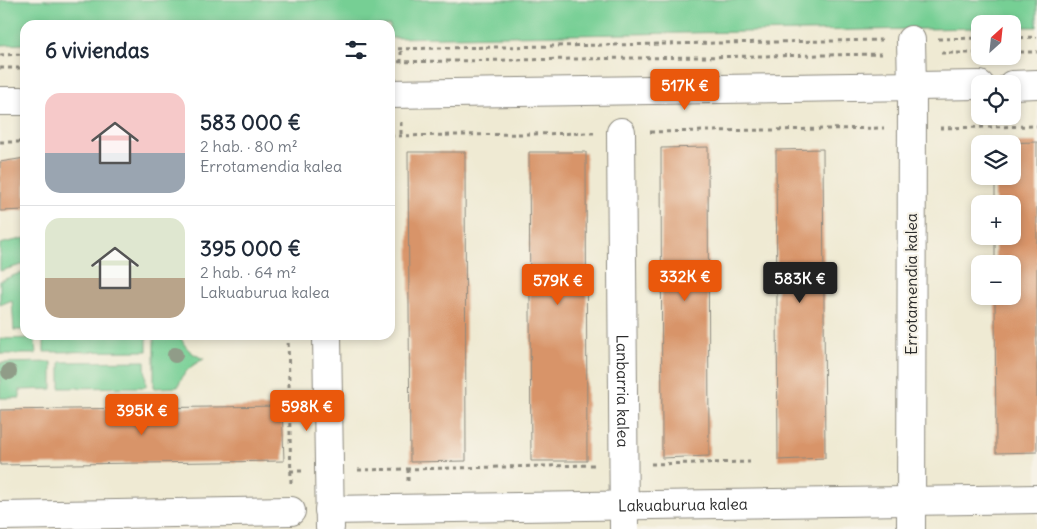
<!DOCTYPE html>
<html lang="es">
<meta charset="utf-8">
<style>
body{margin:0;font-family:Delius,sans-serif;background:#f2f2f3;color:#1f2937;height:100vh;display:flex;flex-direction:column;font-size:19px;white-space:nowrap}
*{box-sizing:border-box;margin:0}
p{font-size:16px;color:#747a83}
.icon{flex:none;width:28px;height:28px;fill:none;stroke:currentColor;stroke-width:2;stroke-linecap:round;stroke-linejoin:round}
.map{position:relative;flex:1;overflow:hidden}
.panel{position:absolute;left:20px;top:20px;width:375px;height:320px;display:flex;flex-direction:column;background:#fff;border-radius:15px;box-shadow:0 2px 8px #0003}
.panel>*{flex:none}
.needle{width:32px;rotate:27deg}
.tools{position:absolute;left:971px;top:15px;display:grid;gap:10px}
.tools a{display:grid;place-items:center;width:50px;height:50px;border-radius:10px;background:#fff;box-shadow:0 2px 8px #0003;font-size:25px}
.price{position:absolute;translate:-50% -42px;padding:0 11px;border-radius:5px;background:#ea580c;color:#fff;font-size:16px;line-height:32px;filter:drop-shadow(0 1px 2px #0008)}
.price::after{content:'';position:absolute;left:50%;top:30px;width:15px;height:11px;margin-left:-8px;background:inherit;clip-path:polygon(0 0,100% 0,50% 100%)}
.price.active{background:#222;color:#fff}
ul{padding:0;list-style:none}
li{display:flex;align-items:center;gap:15px;height:125px;padding:0 25px}
li+li{border-top:1px solid #e0e1e3}
li span{display:grid;place-items:center;flex:none;width:140px;height:100px;border-radius:15px;color:#555}
li>.icon{margin-inline-start:auto}
span .icon{width:60px;height:60px;fill:#fffc;stroke-width:1}
li b{font-size:21px}
h2{display:flex;justify-content:space-between;align-items:center;height:60px;padding:0 25px;font-size:21px}
.map>svg:first-child{display:block}
</style>
<div class="map">
<svg width="1037" height="529" viewBox="0 0 1037 529">
<rect width="100%" height="100%" fill="#f7f3e8"/>
<filter id="ink" filterUnits="userSpaceOnUse"><feTurbulence type="fractalNoise" baseFrequency=".02" numOctaves="2"/><feDisplacementMap in="SourceGraphic" scale="10" xChannelSelector="R" yChannelSelector="G"/><feConvolveMatrix kernelMatrix="1 2 1 2 8 2 1 2 1" color-interpolation-filters="sRGB"/></filter>
<filter id="wash" filterUnits="userSpaceOnUse"><feTurbulence type="fractalNoise" baseFrequency=".0096" numOctaves="4" result="noise"/><feDisplacementMap in="SourceGraphic" scale="20" xChannelSelector="R" yChannelSelector="G"/><feGaussianBlur stdDeviation="1.12" result="paint"/><feColorMatrix in="noise" values="0 0 0 0 0 0 0 0 0 0 0 0 0 0 0 0 0 1.4 0 .05"/><feComposite in="paint" operator="in"/></filter>
<g filter="url(#wash)">
<rect width="100%" height="100%" fill="#efead3"/>
<path fill="#76cf94" stroke="#507d60" d="M0 0H1037V27H1013L1012 24H980V28L390 38V25H25V44L0 45Z
M25 238V264L0 271V244Z
M20 273H25V330H14L12 300 0 305V281Z
M44 335H147V351L44 352Z
M154 335H180C184 348 192 354 204 359 190 366 184 371 178 387L154 388Z
M35 338 36 354H0V339Z
M145 361 146 387 60 388V362Z
M52 362V389L20 390V398H0V363Z"/>
<g id="blocks">
<path fill="#d89469" d="M1037 142V452L996 453 995 296H1012V264H995V236H1012V204H995V176H1012V144L995 143Z
M708 147 709 456 662 458 661 148Z
M823 149 825 458 778 460 776 150Z
M408 152H465L466 461 410 462Z
M529 152H586L587 461H531Z
M25 158V210L0 211V162Z
M282 406 284 461 0 465V410Z"/>
</g>
</g>
<g filter="url(#ink)">
<use href="#blocks" fill-opacity="0" stroke="#8d8a7f" stroke-width="1"/>
<g fill="none" stroke-linecap="round" stroke-linejoin="round">
<g stroke="#8d8a7f" stroke-width="30">
<g id="street">
<path d="M911 40 912 87 911 529"/>
<path d="M1012 85 1037 84"/>
<path d="M390 94 980 85"/>
<path d="M0 101H25"/>
<path id="s1" d="M621 132 624 529"/>
<path d="M327 335 330 528"/>
<path id="s2" d="M329 510 1037 499"/>
<path d="M0 516 291 511"/>
</g>
</g>
<path stroke="#8d8a7f" stroke-width="3" stroke-dasharray="4 4" stroke-linecap="butt" d="M1012 38 1037 37
M938 39 980 38
M390 49 882 40
M1012 52H1037
M941 53H980
M0 55 25 54
M390 62 884 54
M401 63V49
M0 68H25
M401 122V136
M940 128 1037 126
M650 132 884 128
M390 136 594 133
M0 142H25
M288 335 291 483
M651 464 750 462
M408 469V481
M358 470 595 465
M290 471H302"/>
<use href="#street" stroke="#fff" stroke-width="28"/>
</g>
<g fill="#909c88">
<circle cx="175" cy="355" r="8"/>
<circle cx="9" cy="372" r="8"/>
<circle cx="304" cy="409" r="8"/>
</g>
</g>
<g text-anchor="middle" dominant-baseline="central" stroke-width="4.5" stroke-linejoin="round" paint-order="stroke">
<g font-size="16" fill="#2b2b2b" stroke="#f7f3e8">
<text transform="translate(911 284) rotate(-90)">Errotamendia kalea</text>
<text stroke="none"><textPath href="#s1" startOffset="259">Lanbarria kalea</textPath></text>
<text stroke="none"><textPath href="#s2" startOffset="354">Lakuaburua kalea</textPath></text>
</g>
</g>
</svg>
<div class="tools">
<a><svg class="needle" viewBox="-14 -14 28 28"><path d="M0-13l5 13h-10z" fill="#e53935"/><path d="M0 13l5-13h-10z" fill="#747a83"/></svg></a>
<a><svg class="icon" aria-label="locate" viewBox="0 0 24 24"><circle cx="12" cy="12" r="6"/><path d="M12 2v4M12 18v4M2 12h4M18 12h4"/></svg></a>
<a><svg class="icon" aria-label="layers" viewBox="0 0 24 24"><path d="M12 4l9 5-9 5-9-5zM3 14l9 5 9-5"/></svg></a>
<a>+</a>
<a>−</a>
</div>
<b class="price" style="left:685px;top:111px">517K €</b>
<b class="price" style="left:685px;top:302px">332K €</b>
<b class="price active" style="left:800px;top:304px">583K €</b>
<b class="price" style="left:558px;top:306px">579K €</b>
<b class="price" style="left:307px;top:432px">598K €</b>
<b class="price" style="left:142px;top:436px">395K €</b>
<section class="panel">
<h2>6 viviendas<svg class="icon" aria-label="filters" viewBox="0 0 24 24"><path d="M4 7h16M4 17h16"/><circle cx="9" cy="7" r="2"/><circle cx="15" cy="17" r="2"/></svg></h2>
<ul>
<li><span style="background:linear-gradient(#f6c9c9 60%,#9aa5b1 0)"><svg class="icon" aria-label="home" viewBox="0 0 24 24"><path d="M3 11l9-7 9 7M6 9v11h12V9"/></svg></span><div><b>583 000 €</b><p>2 hab. · 80 m²</p><p>Errotamendia kalea</p></div></li>
<li><span style="background:linear-gradient(#dfe7d0 60%,#b9a48a 0)"><svg class="icon" aria-label="home" viewBox="0 0 24 24"><path d="M3 11l9-7 9 7M6 9v11h12V9"/></svg></span><div><b>395 000 €</b><p>2 hab. · 64 m²</p><p>Lakuaburua kalea</p></div></li>
</ul>
</section>
</div>
